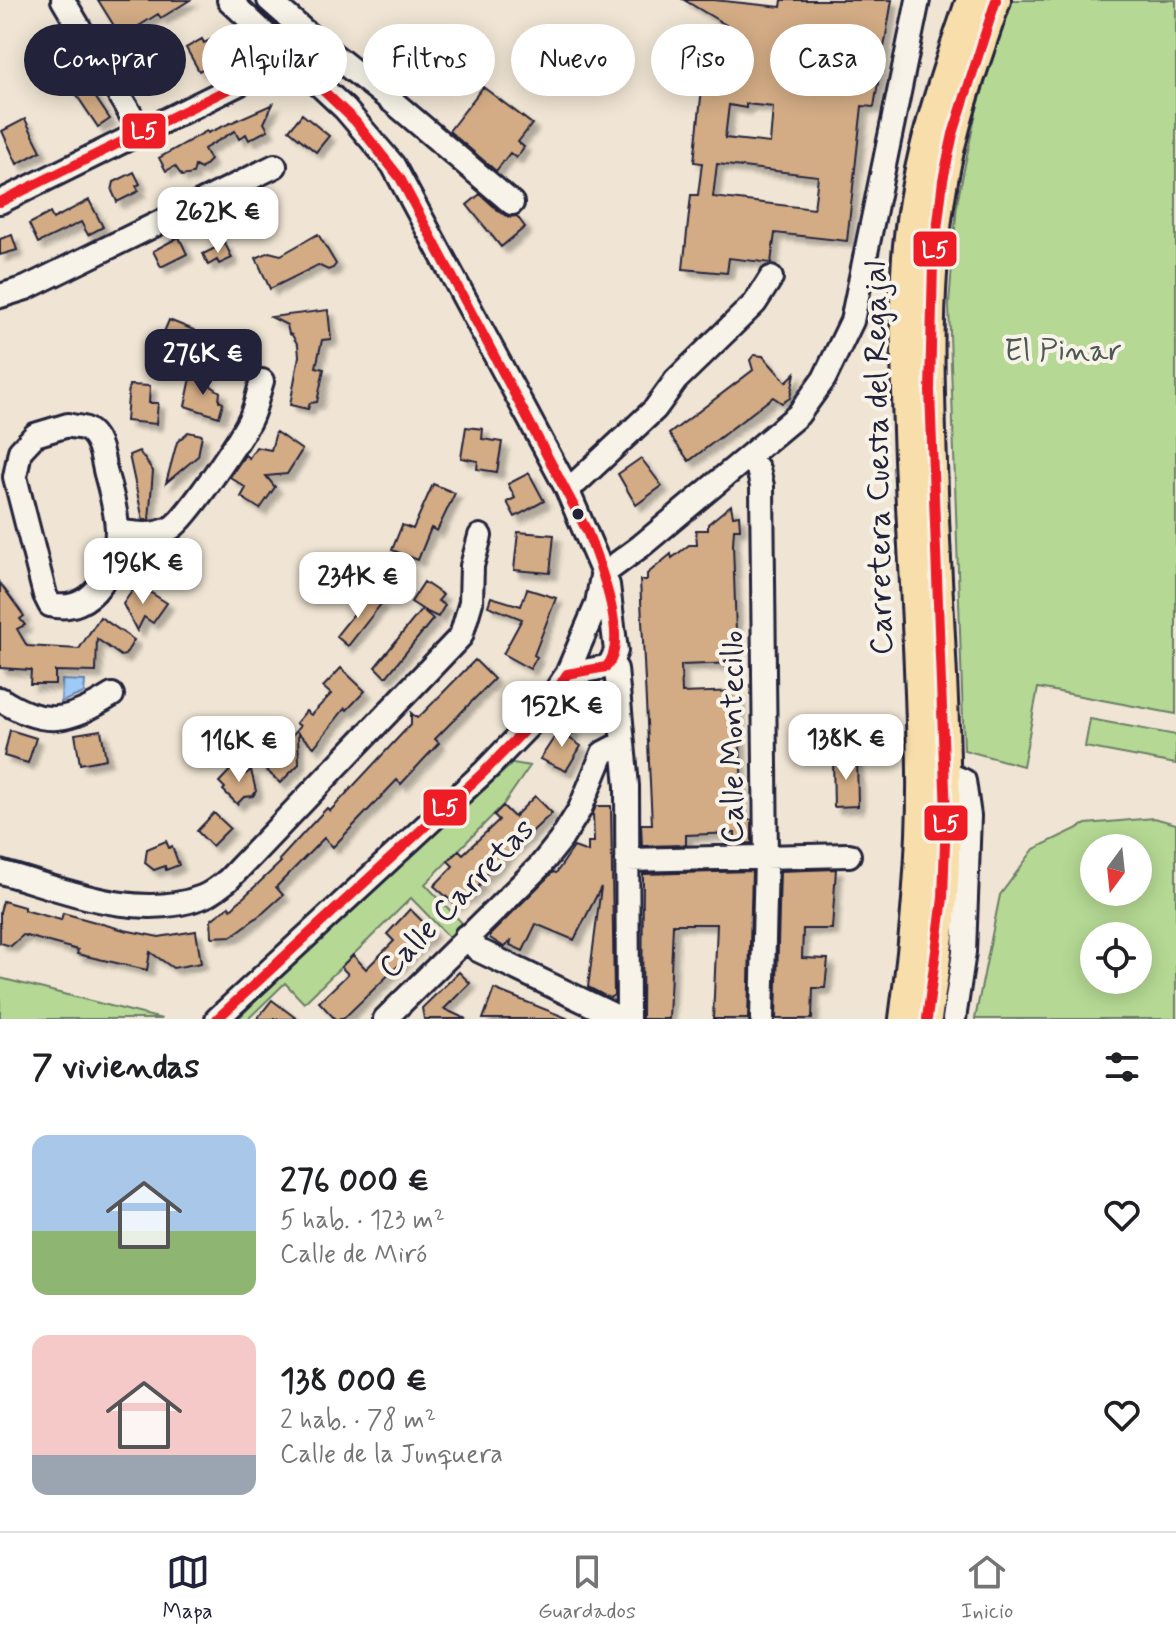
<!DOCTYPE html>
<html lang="es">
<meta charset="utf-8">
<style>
body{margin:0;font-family:Mynerve,sans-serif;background:#f2f2f2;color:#202124;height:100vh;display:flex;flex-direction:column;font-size:30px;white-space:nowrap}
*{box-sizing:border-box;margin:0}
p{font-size:26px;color:#757577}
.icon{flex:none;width:44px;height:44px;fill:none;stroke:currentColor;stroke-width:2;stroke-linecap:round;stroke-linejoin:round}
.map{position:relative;height:1019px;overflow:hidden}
.side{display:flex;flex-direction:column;background:#fff;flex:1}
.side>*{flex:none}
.top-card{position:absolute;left:24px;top:24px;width:1128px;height:72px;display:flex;gap:16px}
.needle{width:52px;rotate:195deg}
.tools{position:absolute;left:1080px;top:834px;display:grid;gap:16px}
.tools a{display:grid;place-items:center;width:72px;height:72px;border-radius:50%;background:#fff;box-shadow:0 4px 20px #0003;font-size:40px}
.price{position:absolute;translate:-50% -68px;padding:0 18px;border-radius:16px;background:#fff;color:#222;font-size:26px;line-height:52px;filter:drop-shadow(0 2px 4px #0008)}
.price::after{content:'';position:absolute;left:50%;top:48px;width:24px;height:18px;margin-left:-12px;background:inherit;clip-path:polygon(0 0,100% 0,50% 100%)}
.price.current{background:#22223b;color:#fff}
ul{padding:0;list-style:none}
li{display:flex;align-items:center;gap:24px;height:200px;padding:0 32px}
li span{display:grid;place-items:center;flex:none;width:224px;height:160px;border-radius:16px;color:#555}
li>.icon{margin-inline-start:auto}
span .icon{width:96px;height:96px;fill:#fffc;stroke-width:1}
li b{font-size:34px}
h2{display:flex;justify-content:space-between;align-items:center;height:96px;padding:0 32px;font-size:34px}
.chip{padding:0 28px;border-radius:36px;background:#fff;box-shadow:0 4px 20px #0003;font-size:28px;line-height:72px}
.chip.current{background:#22223b;color:#fff}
.tabs{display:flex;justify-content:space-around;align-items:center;height:112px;border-top:2px solid #e0e0e0;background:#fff;font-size:22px;color:#757577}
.tabs a{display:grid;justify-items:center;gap:4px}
.tabs .current{color:#22223b}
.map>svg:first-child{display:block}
</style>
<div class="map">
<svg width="1176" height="1019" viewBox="0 0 1176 1019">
<defs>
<filter id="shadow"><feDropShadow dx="6" dy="6" stdDeviation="2" flood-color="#0004"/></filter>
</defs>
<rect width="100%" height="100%" fill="#f0e5d4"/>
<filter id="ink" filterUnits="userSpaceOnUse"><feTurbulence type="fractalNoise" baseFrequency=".0125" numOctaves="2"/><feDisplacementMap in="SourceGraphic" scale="16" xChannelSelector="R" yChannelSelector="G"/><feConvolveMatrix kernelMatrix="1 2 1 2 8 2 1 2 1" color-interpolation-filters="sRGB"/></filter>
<g filter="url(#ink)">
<path fill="#b5d994" stroke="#6c7e68" stroke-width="2" fill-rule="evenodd" d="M1011 0H1176V714L1038 688 1023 766 964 750 949 304 957 203 976 112Z
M1090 719 1176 735V764L1085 747Z
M513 763 530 766 503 805 425 884 463 924 449 937 411 898 304 1003 285 983 248 1019H238L283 973Z
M1154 818 1176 824V1019H975L1000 895 1034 849 1086 824ZM1094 848H1138V892H1094ZM1094 936H1138V980H1094Z
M0 978 162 1019H0Z"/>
<path fill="#9ecaf8" stroke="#6c87ac" stroke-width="2" d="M62 680 85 681 84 693 61 702Z"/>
<path fill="#d3ac85" stroke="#22223b" stroke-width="2" fill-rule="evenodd" filter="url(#shadow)" d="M98 0H190L161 18 158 14 121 37Z
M684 0H714L781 7 782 0H892L874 107 862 106 847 241 775 233 771 263 729 258 727 273 683 269 691 195H698L702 163 694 162 702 88 719 90 726 25ZM746 104 773 107 770 143 725 138 729 105 746 108ZM717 164 818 176 814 209 713 197Z
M218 36 227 53 220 57 221 59 199 71 186 48 202 39 204 43Z
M73 64 110 119 98 127 61 72Z
M483 87 532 124 518 142 524 147 516 158 510 153 496 171 449 131Z
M273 104 264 123 268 130 249 140 246 134 239 139 235 131 204 149 210 160 201 169 195 166 193 174 182 176 175 166 166 171 159 158 207 131 208 133Z
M302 114 329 136 316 152 289 130Z
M25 119 41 151 17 164 2 131Z
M134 172 140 184 136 186 139 191 117 202 112 191 114 182Z
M480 194 501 213 509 217 517 216 525 227 501 247 467 205Z
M89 200 103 227 88 235 81 222 38 243 29 224 50 213 53 219Z
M318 234 336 264 333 268 328 270 318 265 270 289 256 258 269 252 281 255Z
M12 235 17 250 0 255V239Z
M179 237 187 254 161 267 153 251Z
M225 243 232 258 219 264 217 260 208 265 203 254Z
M328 310 331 339 322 340 316 367 324 369 317 402 310 403 308 409 290 405 299 356 298 345 292 335 289 334 287 325 271 317Z
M169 320 194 330 186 351 161 339Z
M754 355 763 356 786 382 795 373 790 398 782 403 773 397 689 461 669 434 753 370 750 360Z
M192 373 220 392 219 401 223 403 219 417 185 406Z
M129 385 150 386 149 403H158L156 424 126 421Z
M466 427 483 429 482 439 502 442 497 472 477 469 478 461 461 458Z
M188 432 202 435 198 456 166 483 177 442Z
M276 432 302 450 287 474 266 476 275 487 260 509 241 497 246 488 230 477 245 455 249 458 256 447 271 450Z
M139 451 153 471 149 520H143L129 455Z
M641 458 662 486 636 505 618 474Z
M529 473 544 501 515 517 507 502 515 498 508 484Z
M433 484 455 493 437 531 431 528 418 560 392 550 402 525 413 529Z
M731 505 733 516 739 515 740 529H734L733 544 737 663 681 665 682 693 738 691 743 820H752V843L735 844V833L686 835V845L642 846 641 824H652L640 580H647V574L671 554 672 558 689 545H697L696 530H708V524Z
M518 532 554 535 550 573 514 570Z
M424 582 443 595 438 601 445 605 438 617 423 610 433 619 387 676H384L375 667 422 609 411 602Z
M0 583 24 616 20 619 25 625 17 629 27 646 79 649 100 617 134 640 125 655 121 656 97 639 96 672 55 671V684H30L31 670 0 668Z
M137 584 167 603 153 623 144 617 137 631 123 604Z
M527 589 556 598 534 655 537 657 530 669 503 654 522 619 488 606 491 597 521 606Z
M369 595 381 604 348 646 336 636Z
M475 660 494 679 435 739 439 743 401 784 397 780 333 847 324 838 276 887 283 895 264 912 232 936 212 937 211 920 229 906 231 909 281 862 279 860 311 825 327 808 330 811 411 724V713L417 718 423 713Z
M341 668 365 691 347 710 345 708 314 747 298 733 299 764 280 783 258 762 279 740 284 745 300 726 296 723 306 711 311 715 331 694 323 687Z
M563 724 575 730 569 738 581 746 566 771 540 759Z
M10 730 36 738 28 763 4 756Z
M101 730 106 759 80 764 75 734Z
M857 757 858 806 834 807 833 758Z
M236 764 246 774 251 770 256 791 253 796 244 797 237 804 223 790 225 788 219 782Z
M535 796 552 813 479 881 481 884 468 897 467 895 456 905 434 886 453 866 448 861 459 850 463 854 499 820 494 815 503 806 514 817Z
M596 806H611L614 995 609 998 588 987 601 887 574 940 536 924 523 951 510 945 511 941 504 947 490 938V935L553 872 556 873 574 847 588 852V842H594L593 813Z
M214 813 230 828 212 846 197 831Z
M166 841 169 848 172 846 179 865 166 870 165 866 154 870 145 863 147 849Z
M836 869 832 929H803L802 958 828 959 825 988H813L812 1019H776L780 871Z
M752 871 748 1019H713L717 924H673L669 1019H642L643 874Z
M3 901 24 907V910L61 920 63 913 124 930 159 937 196 931 201 963 173 968 150 952 147 970 77 954 78 950 23 935 11 946 0 943V912Z
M410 909 433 932 343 1019H335L319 1002 348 974 341 967 353 955 366 969 394 941 387 934Z
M459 972 470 983 444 1009 466 1019H424L422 1008Z
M494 989 567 1018 566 1019H483Z
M272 1000 297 1019H257Z"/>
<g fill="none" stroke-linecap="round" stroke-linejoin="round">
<g stroke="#22223b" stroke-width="28">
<path id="minor" d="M63 0 141 132
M229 0 345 109 393 165 566 487 608 585 616 651 611 662 606 667 567 674
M269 0 312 38 398 106 512 203
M0 202 263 72 284 53
M0 296 26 288 275 166
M68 425C73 427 82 427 86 429 101 437 102 459 106 474 111 492 116 510 117 529 117 568 94 615 50 605L45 595 15 477 20 451 35 435Z
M749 457 758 469 762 486 766 859 762 1019
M566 487 577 482 655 409 676 380 755 303 771 278
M117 531C136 534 154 537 171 528 186 520 243 435 251 417 256 406 258 393 262 381
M603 574 641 546 798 415 824 379 852 321 918 0
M611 662 616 669 627 786 628 1019
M0 699C44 728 69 722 112 695
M945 773 964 781 969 816 964 952 954 1019
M627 860 849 855
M0 872C63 889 137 922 202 897 211 894 220 886 228 880L461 636 471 602 472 566 480 536
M466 936 478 950 615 1016 628 1018
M217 1019 485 771 542 712 567 674 597 604 602 576
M385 1019 540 866 560 841 580 809 603 753 622 743"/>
</g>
<g stroke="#22223b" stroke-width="34">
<path id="major" d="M904 1019C915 937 923 855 922 772 921 645 909 518 907 391 906 342 903 294 908 246 916 160 943 81 971 0
M927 1019C935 965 944 911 945 857 948 744 939 631 934 518 930 406 923 291 943 180 954 118 976 59 996 0"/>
</g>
<use href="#minor" stroke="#f7f3e8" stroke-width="22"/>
<use href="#major" stroke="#f8deab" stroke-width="28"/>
<g stroke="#f7f3e8" stroke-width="16">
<path id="bus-1" d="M0 202 263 72 284 53
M217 1019 485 771 542 712 567 674 606 667C631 642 598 560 587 531L400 178 355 121 284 53
M927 1019 943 898 946 815 930 391 933 264 943 180 953 134 996 0"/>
</g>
<use href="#bus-1" stroke="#ee1c25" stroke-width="10"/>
</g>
</g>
<circle fill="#22223b" stroke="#f7f3e8" stroke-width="3" cx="578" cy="514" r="7"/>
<g text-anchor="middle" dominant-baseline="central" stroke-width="8" stroke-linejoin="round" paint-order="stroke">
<g font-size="32" fill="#4e5956" stroke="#f7f3e8">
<text x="1063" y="351">El Pinar</text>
</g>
<g font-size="32" fill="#22223b" stroke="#f7f3e8">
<text transform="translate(879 458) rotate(-91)">Carretera Cuesta del Regajal</text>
<text transform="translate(733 737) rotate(-90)">Calle Montecillo</text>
<text transform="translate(457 899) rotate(-46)">Calle Carretas</text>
</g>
</g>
<g stroke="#f7f3e8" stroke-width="3">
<rect x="121" y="112" width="46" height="38" rx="8" fill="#ee1c25"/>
<rect x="912" y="230" width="46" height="38" rx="8" fill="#ee1c25"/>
<rect x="422" y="788" width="46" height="39" rx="8" fill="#ee1c25"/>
<rect x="923" y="804" width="46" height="38" rx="8" fill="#ee1c25"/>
</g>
<g font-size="22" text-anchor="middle" font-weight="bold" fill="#fff">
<text x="144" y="138">L5</text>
<text x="935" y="257">L5</text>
<text x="445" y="815">L5</text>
<text x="946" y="831">L5</text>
</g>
</svg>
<div class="tools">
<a><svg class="needle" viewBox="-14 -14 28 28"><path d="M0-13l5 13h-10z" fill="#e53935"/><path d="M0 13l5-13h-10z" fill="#757577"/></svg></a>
<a><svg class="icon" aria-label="locate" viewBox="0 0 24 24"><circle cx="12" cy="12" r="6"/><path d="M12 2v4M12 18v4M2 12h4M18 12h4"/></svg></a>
</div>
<b class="price" style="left:218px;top:255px">262K €</b>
<b class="price current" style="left:203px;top:397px">276K €</b>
<b class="price" style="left:143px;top:606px">196K €</b>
<b class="price" style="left:358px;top:620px">234K €</b>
<b class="price" style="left:562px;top:749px">152K €</b>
<b class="price" style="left:846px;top:782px">138K €</b>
<b class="price" style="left:239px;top:784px">116K €</b>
<div class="top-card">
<a class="chip current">Comprar</a>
<a class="chip">Alquilar</a>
<a class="chip">Filtros</a>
<a class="chip">Nuevo</a>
<a class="chip">Piso</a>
<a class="chip">Casa</a>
</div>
</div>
<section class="side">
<h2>7 viviendas<svg class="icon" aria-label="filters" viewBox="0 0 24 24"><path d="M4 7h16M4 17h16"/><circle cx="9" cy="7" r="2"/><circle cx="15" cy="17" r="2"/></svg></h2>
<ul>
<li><span style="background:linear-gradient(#a9c7e8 60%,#8fb573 0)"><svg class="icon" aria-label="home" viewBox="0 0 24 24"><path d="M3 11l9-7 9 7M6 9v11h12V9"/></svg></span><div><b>276 000 €</b><p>5 hab. · 123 m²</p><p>Calle de Miró</p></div><svg class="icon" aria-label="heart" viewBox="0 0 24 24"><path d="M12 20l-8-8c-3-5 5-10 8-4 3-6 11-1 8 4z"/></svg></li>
<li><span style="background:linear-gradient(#f6c9c9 75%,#9aa5b1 0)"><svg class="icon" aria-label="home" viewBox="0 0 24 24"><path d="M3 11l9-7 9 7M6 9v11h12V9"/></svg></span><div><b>138 000 €</b><p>2 hab. · 78 m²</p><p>Calle de la Junquera</p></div><svg class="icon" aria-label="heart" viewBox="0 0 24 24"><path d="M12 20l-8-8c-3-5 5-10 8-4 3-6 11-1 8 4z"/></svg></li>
</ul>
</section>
<nav class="tabs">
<a class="current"><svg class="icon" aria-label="map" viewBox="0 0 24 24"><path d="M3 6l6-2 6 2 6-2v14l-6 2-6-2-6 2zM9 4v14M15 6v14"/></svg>Mapa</a>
<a><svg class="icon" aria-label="saved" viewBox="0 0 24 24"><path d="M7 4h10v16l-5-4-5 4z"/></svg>Guardados</a>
<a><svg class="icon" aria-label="home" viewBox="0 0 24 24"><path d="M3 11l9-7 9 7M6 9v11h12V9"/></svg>Inicio</a>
</nav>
